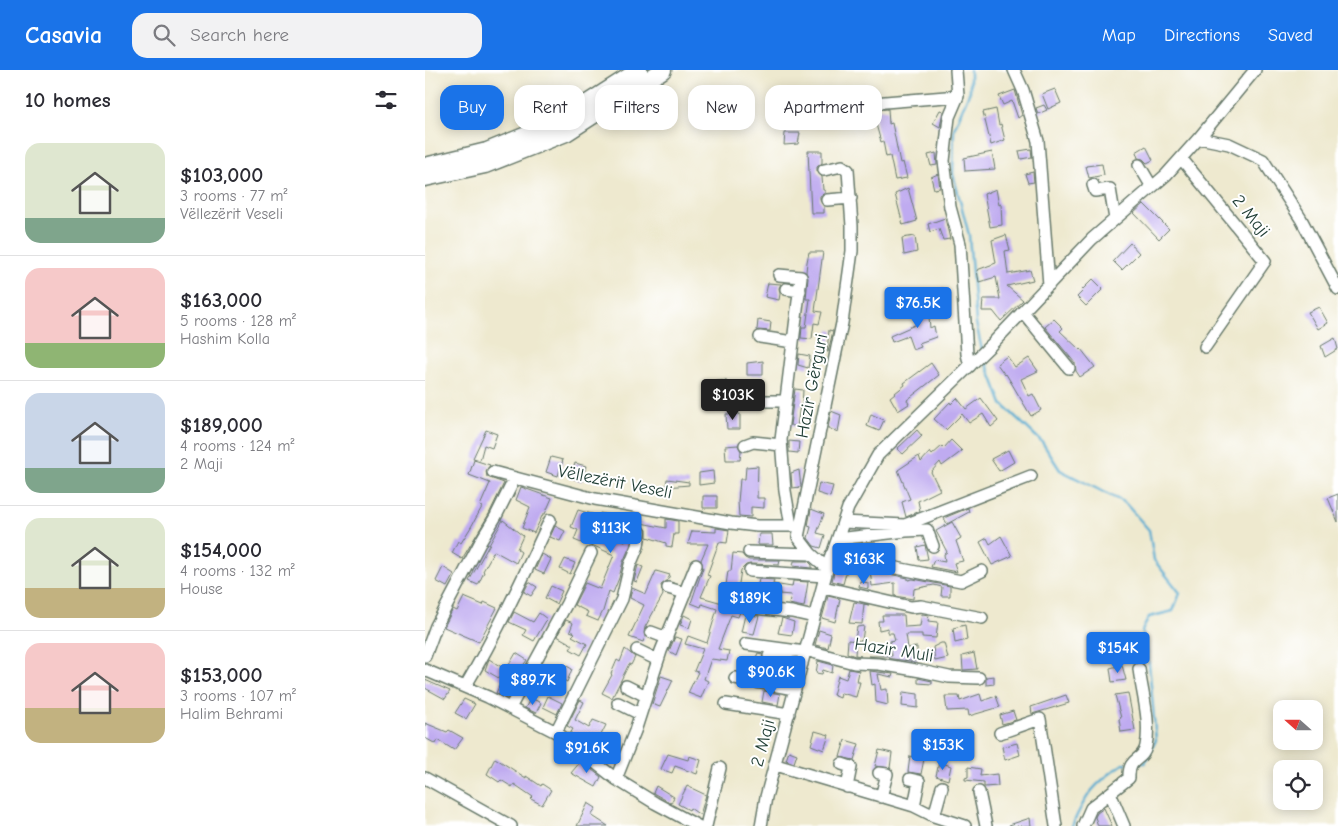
<!DOCTYPE html>
<meta charset="utf-8">
<style>
body{margin:0;font-family:"Comic Neue",sans-serif;background:#f2f2f3;color:#2b2b33;height:100vh;display:flex;flex-direction:column;font-size:19px;white-space:nowrap}
*{box-sizing:border-box;margin:0}
p{font-size:16px;color:#7c7c81}
.icon{flex:none;width:28px;height:28px;fill:none;stroke:currentColor;stroke-width:2;stroke-linecap:round;stroke-linejoin:round}
.map{position:relative;flex:1;overflow:hidden}
.sheet{display:flex;flex-direction:column;background:#fff;width:425px}
.sheet>*{flex:none}
.hud{position:absolute;left:15px;top:15px;width:475px;height:45px;display:flex;gap:10px}
.needle{width:32px;rotate:291deg}
.tools{position:absolute;left:848px;top:630px;display:grid;gap:10px}
.tools a{display:grid;place-items:center;width:50px;height:50px;border-radius:10px;background:#fff;box-shadow:0 2px 12px #0003;font-size:25px}
.price{position:absolute;translate:-50% -42px;padding:0 11px;border-radius:5px;background:#1a73e8;color:#fff;font-size:16px;line-height:32px;filter:drop-shadow(0 1px 2px #0008)}
.price::after{content:'';position:absolute;left:50%;top:30px;width:15px;height:11px;margin-left:-8px;background:inherit;clip-path:polygon(0 0,100% 0,50% 100%)}
.price.selected{background:#222;color:#fff}
ul{padding:0;list-style:none}
li{display:flex;align-items:center;gap:15px;height:125px;padding:0 25px}
li+li{border-top:1px solid #e1e1e2}
li span{display:grid;place-items:center;flex:none;width:140px;height:100px;border-radius:15px;color:#555}
li>.icon{margin-inline-start:auto}
span .icon{width:60px;height:60px;fill:#fffc;stroke-width:1}
li b{font-size:21px}
h2{display:flex;justify-content:space-between;align-items:center;height:60px;padding:0 25px;font-size:21px}
.chip{padding:0 18px;border-radius:15px;background:#fff;box-shadow:0 2px 12px #0003;font-size:18px;line-height:45px}
.chip.selected{background:#1a73e8;color:#fff}
header{display:flex;align-items:center;gap:30px;box-sizing:border-box;height:70px;padding:0 25px;background:#1a73e8;color:#fff}
header strong{font-size:24px}
nav{display:flex;gap:28px;margin-inline-start:auto;font-size:18px}
.search{width:350px;height:45px;background:#f2f2f3;display:flex;align-items:center;gap:12px;box-sizing:border-box;padding:0 18px;border-radius:15px;color:#7c7c81;font-size:19px}
main{display:flex;flex:1;min-height:0}
.map>svg:first-child{display:block}
</style>
<header>
<strong>Casavia</strong>
<div class="search"><svg class="icon" aria-label="search" viewBox="0 0 24 24"><circle cx="10" cy="10" r="6"/><path d="M15 15l6 6"/></svg>Search here</div>
<nav><a>Map</a><a>Directions</a><a>Saved</a></nav>
</header>
<main>
<section class="sheet">
<h2>10 homes<svg class="icon" aria-label="filters" viewBox="0 0 24 24"><path d="M4 7h16M4 17h16"/><circle cx="9" cy="7" r="2"/><circle cx="15" cy="17" r="2"/></svg></h2>
<ul>
<li><span style="background:linear-gradient(#dfe7d0 75%,#7fa58c 0)"><svg class="icon" aria-label="home" viewBox="0 0 24 24"><path d="M3 11l9-7 9 7M6 9v11h12V9"/></svg></span><div><b>$103,000</b><p>3 rooms · 77 m²</p><p>Vëllezërit Veseli</p></div></li>
<li><span style="background:linear-gradient(#f6c9c9 75%,#8fb573 0)"><svg class="icon" aria-label="home" viewBox="0 0 24 24"><path d="M3 11l9-7 9 7M6 9v11h12V9"/></svg></span><div><b>$163,000</b><p>5 rooms · 128 m²</p><p>Hashim Kolla</p></div></li>
<li><span style="background:linear-gradient(#c9d6e8 75%,#7fa58c 0)"><svg class="icon" aria-label="home" viewBox="0 0 24 24"><path d="M3 11l9-7 9 7M6 9v11h12V9"/></svg></span><div><b>$189,000</b><p>4 rooms · 124 m²</p><p>2 Maji</p></div></li>
<li><span style="background:linear-gradient(#dfe7d0 70%,#c2b280 0)"><svg class="icon" aria-label="home" viewBox="0 0 24 24"><path d="M3 11l9-7 9 7M6 9v11h12V9"/></svg></span><div><b>$154,000</b><p>4 rooms · 132 m²</p><p>House</p></div></li>
<li><span style="background:linear-gradient(#f6c9c9 65%,#c2b280 0)"><svg class="icon" aria-label="home" viewBox="0 0 24 24"><path d="M3 11l9-7 9 7M6 9v11h12V9"/></svg></span><div><b>$153,000</b><p>3 rooms · 107 m²</p><p>Halim Behrami</p></div></li>
</ul>
</section>
<div class="map">
<svg width="913" height="756" viewBox="0 0 913 756">
<rect width="100%" height="100%" fill="#fff"/>
<filter id="ink" filterUnits="userSpaceOnUse"><feTurbulence type="fractalNoise" baseFrequency=".02" numOctaves="2"/><feDisplacementMap in="SourceGraphic" scale="10" xChannelSelector="R" yChannelSelector="G"/><feConvolveMatrix kernelMatrix="1 2 1 2 8 2 1 2 1" color-interpolation-filters="sRGB"/></filter>
<filter id="wash" filterUnits="userSpaceOnUse"><feTurbulence type="fractalNoise" baseFrequency=".0096" numOctaves="4" result="noise"/><feDisplacementMap in="SourceGraphic" scale="20" xChannelSelector="R" yChannelSelector="G"/><feGaussianBlur stdDeviation="1.12" result="paint"/><feColorMatrix in="noise" values="0 0 0 0 0 0 0 0 0 0 0 0 0 0 0 0 0 1.4 0 .05"/><feComposite in="paint" operator="in"/></filter>
<g filter="url(#wash)">
<rect width="100%" height="100%" fill="#eee9cf"/>
<g fill="none" stroke-linecap="round" stroke-linejoin="round">
<path stroke="#53abd0" stroke-width="2.5" d="M545 0V21L529 59 528 104 544 165 551 253 557 280
M559 287 577 334 617 372 635 400 700 433 724 460 729 490 755 523 748 541 724 547 717 561 723 583 731 670 720 693H715
M647 756C661 724 669 714 698 694H702"/>
</g>
<g id="blocks">
<path fill="#bfabf0" d="M630 19 636 33 623 39 617 24Z
M590 20 597 45 593 48 587 31 578 35 574 26Z
M619 35 622 40 613 44 611 38Z
M463 39 464 54 467 53 475 93 478 92 482 108 470 110 465 86 461 87 458 71 456 72 452 58 449 40Z
M571 39 574 55 576 54 580 70 566 75 558 42Z
M515 40 518 41 515 57 508 53Z
M421 43V51L400 55 399 45Z
M360 63H375L373 74 359 75Z
M721 76 728 90 722 93 718 89 713 88 711 82Z
M606 79 607 87 596 89 594 81Z
M383 81H397V93L392 97V101L397 107 398 120H400V123L395 126V130L399 137V143H386Z
M567 82 570 99 540 101 539 88Z
M511 83 512 95 506 96 503 85Z
M677 94 679 105 664 108 661 96Z
M608 102 609 112 603 113 600 104Z
M513 104 515 118 509 119 506 107Z
M483 118 492 151 478 155 470 124Z
M571 119 574 135 576 134 577 155 565 157 559 124Z
M719 134 744 159 734 169 709 143Z
M520 148 525 169 518 170 514 159 505 162 503 154Z
M581 165 585 180 580 181 583 204 605 200 608 210 582 216 598 230 576 251 568 241H557L558 229H575L571 207 554 212 552 200 571 193 567 170Z
M490 166 492 182 479 185 477 168Z
M705 173 714 183 697 200 688 191Z
M384 182H398L390 241 397 242 394 254 389 253 387 269 376 268 377 257H381L385 229H381L383 208 381 202 382 192Z
M668 209 678 219 661 236 652 227 657 222 656 221Z
M343 213 356 214 354 218 355 224 354 230 340 227Z
M518 218 524 231 510 236 504 224Z
M503 235 505 258 509 256 511 267 494 273 496 277 488 280 483 266 467 272 465 266 492 254 488 240Z
M894 237 903 253 893 259 883 242Z
M629 249 638 258 635 261 655 280 656 279 670 297 655 307 651 301 650 293 620 257Z
M333 250 346 252 345 261 332 260Z
M404 260 408 261 403 282H402Z
M910 268 913 279 900 287 896 276Z
M374 284 385 286 383 298 373 295Z
M582 286 590 297 604 288 613 301 596 309 604 326 608 324 616 340 606 346 581 304 580 305 572 294Z
M338 291V305H322V293Z
M506 293 514 305 482 330 484 334 473 341 465 327 480 315 479 313Z
M301 310V328L299 329 298 339H290L291 330H285V312Z
M370 319 378 320 377 336 375 335 372 357 365 355Z
M532 328 541 339 556 328 573 351 566 357 558 344 544 353 537 344 521 360 509 349 525 332 526 334Z
M406 341 416 345 413 362 403 358Z
M301 344H315V359H302Z
M446 344 459 350 454 361 442 356Z
M61 360 72 364 67 378 59 375 55 390 48 388Z
M492 360 497 366 478 384 472 379Z
M526 370 537 381 517 396 515 392 506 402 515 420 493 431 495 441 481 447 477 432 485 429 473 400 494 386 496 392 505 382 507 385 517 376 519 378Z
M364 371 374 372 373 383 364 382Z
M313 375 316 381 315 390H301L300 376Z
M583 380 589 392 574 401 566 389Z
M126 387 138 390 133 406 121 402Z
M49 390 65 395 61 401 62 407 79 413 64 444 37 489 27 483 33 471 36 473 46 457 57 437 55 436 65 413 44 405Z
M150 393 161 396 157 411 146 408Z
M333 396 332 428H339V438L326 437V447L314 446 313 432 315 409H320L321 397Z
M374 400 376 417 367 418 366 403Z
M288 401 289 413 274 415V403Z
M242 409 264 412V415L241 417Z
M394 413 408 416 405 427 392 423Z
M96 417 127 428 120 444H118L109 463 97 458 105 437 91 430Z
M913 424V452L903 428Z
M278 426H292V438H278Z
M543 438 544 442 522 454 519 448Z
M386 439 399 444 392 463 400 465 396 478 389 476 383 468 386 457 383 456Z
M153 440 174 446 175 443 190 446 186 465 200 471 206 451 241 458V449L253 451V464H249L247 477 241 476V473L222 467V460L219 456 213 455 209 457 206 474 198 492 194 508 188 523 184 521 178 541 173 551 161 546 163 542 149 535 160 513 175 519 189 485 160 472 159 474 149 470 153 460 146 457Z
M78 450 98 466 92 479 96 482 91 493 69 481 58 501 59 502 53 515 44 511Z
M527 452 536 468 531 471 538 491 529 493 532 502 506 497 509 490 520 492 519 484 522 482 511 461Z
M130 456 140 461 135 471 125 467Z
M291 458 304 460 302 473 294 472 282 505 285 506 276 527 301 534 306 515H301L303 501H306L308 483 317 484 320 488 324 490H355L354 495 325 494 321 495 316 500 313 520 318 521 316 531 313 536 315 542 313 547 306 545 293 579 304 581 302 591 286 589 279 609 283 611 276 628 263 623 273 602 269 601 278 579 260 574 263 566 282 573 292 539 277 534 276 537 266 533 278 498 276 490 283 474H263L267 461 291 462Z
M334 464H347L348 475H333Z
M576 466 587 486 567 495 555 472 562 468 565 474Z
M500 475 503 489 494 490 492 477Z
M117 484 126 489 119 504 110 500Z
M140 489 150 493 145 504 135 499Z
M369 491H383L387 495V498L368 496Z
M411 494 423 496 418 514 407 511Z
M213 495 218 497 212 512 209 511Z
M18 497 29 504 22 517 11 511Z
M445 500 483 508V510L488 509 525 516V526H516L517 517 509 515 489 519 488 529 470 526V513L447 516Z
M231 501 245 505 242 511 236 515 238 525 220 557 219 563 220 567 218 572 204 567 219 535 205 528 207 518 221 524Z
M334 509 349 510 348 514 367 517 368 511 383 512 379 537 364 534 366 525 354 524 355 522 332 519Z
M435 511 443 513V519L434 517Z
M104 512 112 517 106 526 99 522Z
M126 516 137 521 131 534 120 528Z
M403 526 415 529 410 552 397 548Z
M39 527 58 535 59 532 72 538 54 572 19 557 28 539 32 541Z
M429 532 444 535 439 534 437 554 424 553Z
M89 542 108 552 114 543 122 549 109 571 98 565 101 560 84 552Z
M497 544 504 545 503 551 513 552 511 568 497 567V564H481L483 578 492 577V591H484L443 586H467L465 571 470 570 468 563H463V558L454 560 453 551H458L457 545H479L480 557 495 556Z
M259 545 267 549 264 558 255 555Z
M320 545 334 546 329 564 316 562Z
M357 548 369 552 367 565 353 563Z
M141 550 148 553 145 561 150 563 147 566 162 574 156 585 145 579 148 575 132 566Z
M540 555 542 570 530 573 528 558Z
M439 556 437 571 430 570 432 557Z
M394 560 406 564 403 578 390 575Z
M250 567 257 569 251 585 244 581Z
M423 570 431 571 430 585 436 586H430L422 583Z
M516 573H519L523 588 510 591 508 577Z
M200 579 210 587 206 595 204 594 187 628 177 623 187 605 186 604 192 590 195 592Z
M91 583 102 590 93 603 95 605 82 628 71 623 77 610 60 600 64 589 81 600Z
M333 583 337 584 339 597 333 596 331 604 324 603Z
M549 583 552 599 538 600 537 586Z
M393 591 408 595 407 603 398 600 397 604 391 603Z
M140 595 147 599 142 612 133 607Z
M349 595 359 597 356 609 346 607Z
M697 595 701 610 687 612 685 598Z
M424 599 434 601 432 612H435L431 627 416 623 415 628 408 625 413 606 421 609Z
M445 601 468 604 467 607 453 604 456 620 462 619 463 635 451 632 450 614 447 615Z
M116 603 128 610 123 621 112 614Z
M236 606 248 610 235 637 227 634Z
M569 606V614L561 615V607Z
M493 608 507 611V614L493 613Z
M0 610 25 621 20 629 0 618Z
M339 621 355 624 353 635 337 632Z
M478 622 493 624V638L477 636Z
M703 623 710 660 696 662 694 649 696 648 690 625Z
M555 624 557 631 571 626 575 637 544 646 543 640 522 641 520 626H534L535 631Z
M641 625 644 633 607 644 606 637Z
M123 626 137 633 132 644 118 637Z
M106 628 116 633 111 643 100 638Z
M39 629 50 634 41 649 30 643Z
M155 630 159 632 150 650 164 658 168 650 181 655 174 669 190 678 182 692 145 664 148 659 142 656Z
M588 641 591 650 577 654 575 645Z
M0 653 22 662 24 660 38 668 29 680 13 670 11 674 0 668Z
M390 661 404 665 399 680 386 675Z
M420 670 434 674 429 690 415 687Z
M592 673 595 685 580 690 577 677Z
M454 680 467 683 465 698 450 696Z
M364 681 372 684 369 693 361 690Z
M243 684 263 690 264 686 276 690 272 704 250 696 247 703 236 699Z
M485 686 499 689 496 704 483 702Z
M70 688 101 708V706L116 716 117 714 126 720 117 735 106 729 108 727 89 714 87 717 76 710 74 712 62 704Z
M156 691 176 707 171 717 146 703Z
M514 692 526 696 523 710 511 706Z
M543 697 556 699 555 706 572 704 573 716 559 717V712L540 710V708L543 707Z
M231 716 249 727 246 733 228 723Z
M262 716 281 725 275 745 265 738 264 740 253 734Z
M163 733 171 738 166 745 183 756H152Z
M679 738 682 745 687 756H673L670 747 672 743Z
M605 748 606 756H584V755Z"/>
</g>
</g>
<g filter="url(#ink)">
<use href="#blocks" fill-opacity="0" stroke="#67796a" stroke-width="1"/>
<g fill="none" stroke-linecap="round" stroke-linejoin="round">
<g stroke="#67796a" stroke-width="14">
<path id="minor" d="M531 0 533 26 524 47 519 91 525 137 535 174 542 284 545 296
M589 0 598 20 613 71 624 215
M363 40 533 26
M774 68 804 74 838 90 876 149 913 219
M756 88 840 191 780 277
M714 95 727 117
M399 100 417 96 423 100 427 156V181L417 253 373 467 386 484 402 498
M668 115 670 121 685 119 690 149
M402 130 426 128
M361 219 375 221
M598 242 644 298
M335 267 368 272
M316 331H360
M320 375 328 372 356 375
M68 402 170 429 306 453 332 456H366L360 421 356 370 376 207 354 205
M418 452 480 455 606 406
M413 469 481 461 502 460 508 476
M324 482 386 484
M407 485 536 511 557 501
M325 501 400 506
M398 517 486 537 496 536 557 548
M243 518 260 523
M320 537 367 542 389 547
M226 562 242 568
M321 574 380 582
M212 580 233 590
M380 580 429 593 454 594 496 601 524 607 554 608
M0 586 11 556 56 471 71 446 90 408
M344 586 377 594
M0 600 63 627 131 662 191 709 230 733 273 756
M310 608 369 619
M201 616 221 626
M40 617C72 563 99 506 125 450
M193 633 215 644
M301 634 364 644
M85 638 142 533 166 483
M131 662 197 529 205 495 213 476 215 462
M575 663 615 649 631 756
M417 694 426 697 422 717
M351 695 489 736 509 746 540 756
M454 703 462 704 456 727
M0 708 86 756
M191 709 210 661 236 581 271 495
M485 709 494 711 489 736
M554 722 561 756
M685 723 699 756
M509 746 517 717
M281 756 295 698
M336 756 341 727 406 485H407L423 438 453 385 566 275 667 169 741 105 774 68 830 0
M658 756 666 738 704 708C703 686 718 692 721 676 726 651 717 623 714 599"/>
</g>
<g stroke="#67796a" stroke-width="19">
<path id="highway" d="M0 96 62 81 131 53 214 0
M0 108 60 95 141 63 238 0"/>
</g>
<use href="#minor" stroke="#fff" stroke-width="11"/>
<use href="#highway" stroke="#fff" stroke-width="16"/>
</g>
</g>
<g text-anchor="middle" dominant-baseline="central" stroke-width="4" stroke-linejoin="round" paint-order="stroke">
<g font-size="18" fill="#1f3d34" stroke="#fff">
<text transform="translate(826 146) rotate(51)">2 Maji</text>
<text transform="translate(387 316) rotate(-79)">Hazir Gërguri</text>
<text transform="translate(190 412) rotate(11)">Vëllezërit Veseli</text>
<text transform="translate(469 580) rotate(9)">Hazir Muli</text>
<text transform="translate(338 673) rotate(-75)">2 Maji</text>
</g>
</g>
</svg>
<div class="tools">
<a><svg class="needle" viewBox="-14 -14 28 28"><path d="M0-13l5 13h-10z" fill="#e53935"/><path d="M0 13l5-13h-10z" fill="#7c7c81"/></svg></a>
<a><svg class="icon" aria-label="locate" viewBox="0 0 24 24"><circle cx="12" cy="12" r="6"/><path d="M12 2v4M12 18v4M2 12h4M18 12h4"/></svg></a>
</div>
<b class="price" style="left:493px;top:259px">$76.5K</b>
<b class="price selected" style="left:308px;top:351px">$103K</b>
<b class="price" style="left:186px;top:484px">$113K</b>
<b class="price" style="left:439px;top:515px">$163K</b>
<b class="price" style="left:325px;top:554px">$189K</b>
<b class="price" style="left:693px;top:604px">$154K</b>
<b class="price" style="left:346px;top:628px">$90.6K</b>
<b class="price" style="left:108px;top:636px">$89.7K</b>
<b class="price" style="left:518px;top:701px">$153K</b>
<b class="price" style="left:162px;top:704px">$91.6K</b>
<div class="hud">
<a class="chip selected">Buy</a>
<a class="chip">Rent</a>
<a class="chip">Filters</a>
<a class="chip">New</a>
<a class="chip">Apartment</a>
</div>
</div>
</main>
